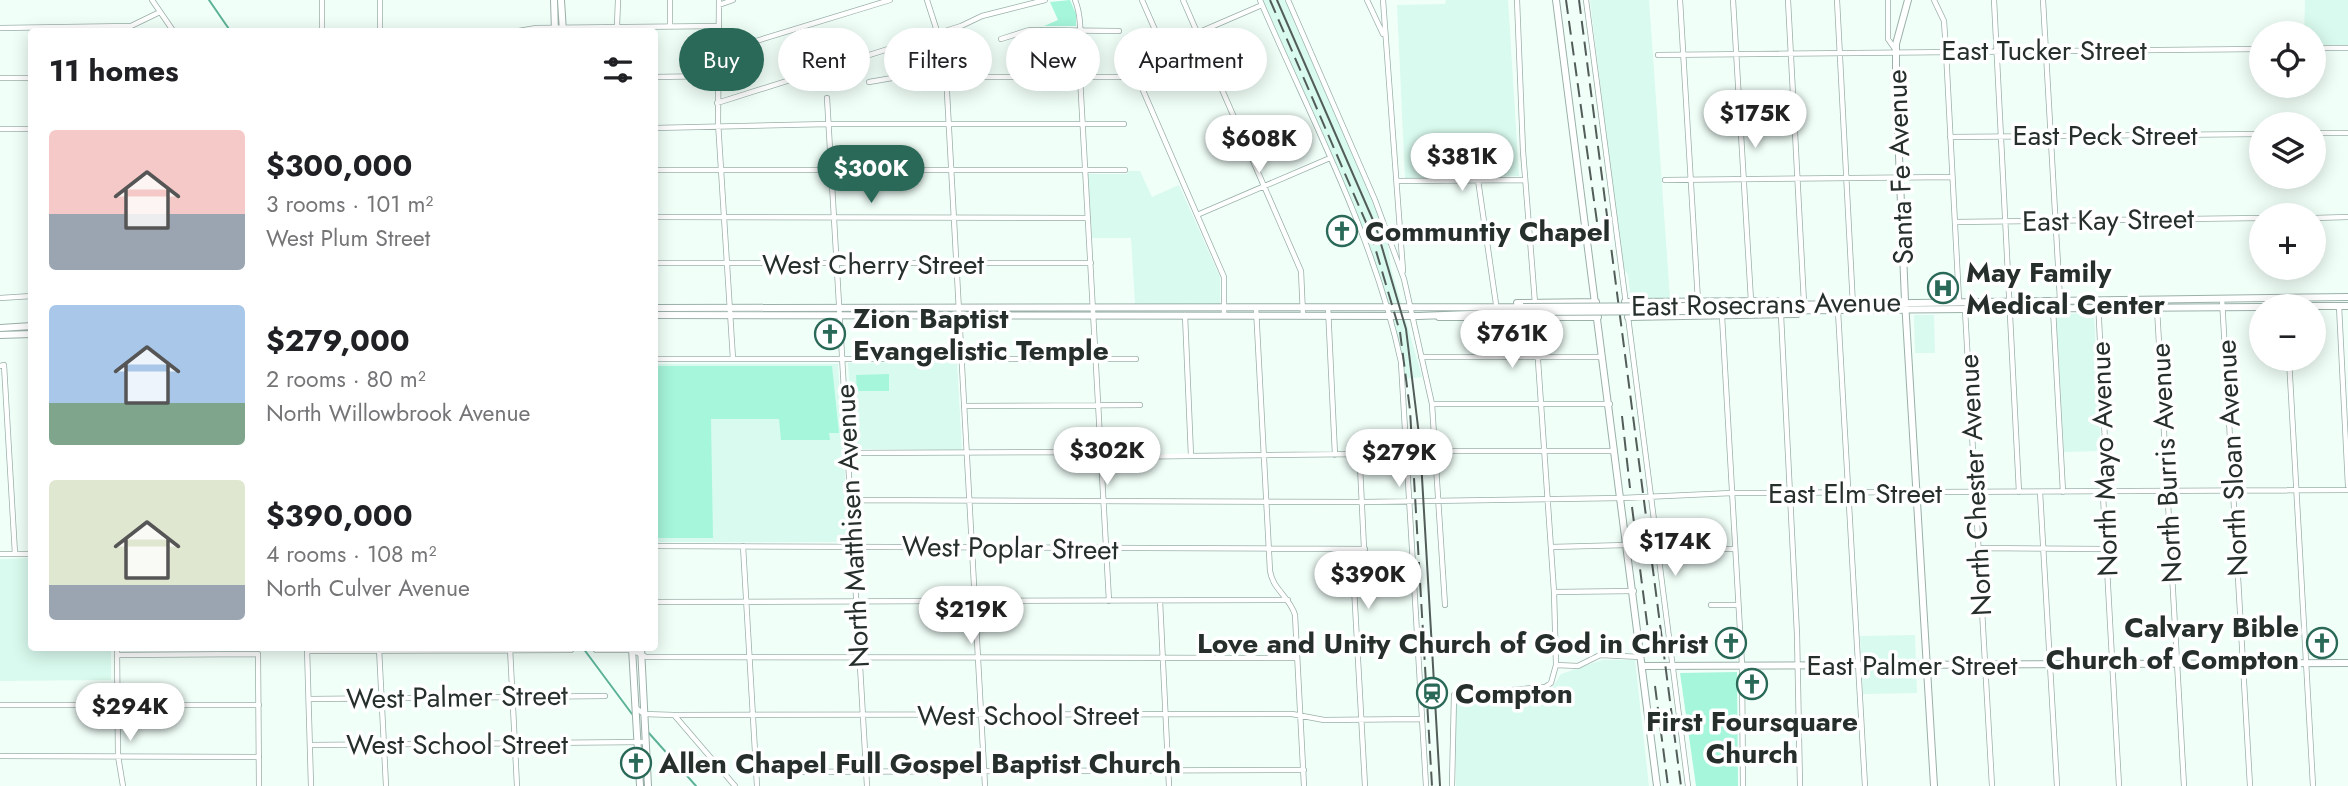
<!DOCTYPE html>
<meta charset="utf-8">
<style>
body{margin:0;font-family:Jost,sans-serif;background:#f2f2f2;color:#202124;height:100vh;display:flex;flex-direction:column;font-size:26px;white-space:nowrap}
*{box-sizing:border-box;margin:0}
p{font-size:23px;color:#757577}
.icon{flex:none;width:38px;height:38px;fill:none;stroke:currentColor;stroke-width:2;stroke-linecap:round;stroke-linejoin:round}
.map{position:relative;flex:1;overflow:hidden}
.panel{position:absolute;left:28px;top:28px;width:630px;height:623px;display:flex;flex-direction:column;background:#fff;border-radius:7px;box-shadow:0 4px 18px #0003}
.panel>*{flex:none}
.banner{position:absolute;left:679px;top:28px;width:665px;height:63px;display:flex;gap:14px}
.controls{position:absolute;left:2249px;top:21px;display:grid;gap:14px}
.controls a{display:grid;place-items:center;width:77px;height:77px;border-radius:50%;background:#fff;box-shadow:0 4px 18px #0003;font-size:35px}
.price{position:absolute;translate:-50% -60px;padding:0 16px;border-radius:24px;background:#fff;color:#222;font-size:23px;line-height:46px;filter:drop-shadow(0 2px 4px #0008)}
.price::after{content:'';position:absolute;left:50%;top:42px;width:21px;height:16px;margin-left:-10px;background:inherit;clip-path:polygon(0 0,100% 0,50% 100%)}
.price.active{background:#2a6957;color:#fff}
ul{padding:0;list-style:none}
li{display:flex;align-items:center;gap:21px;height:175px;padding:0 21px}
li span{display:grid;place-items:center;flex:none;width:196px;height:140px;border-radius:7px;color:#555}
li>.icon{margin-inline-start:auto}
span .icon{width:84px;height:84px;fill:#fffc;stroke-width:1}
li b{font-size:30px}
h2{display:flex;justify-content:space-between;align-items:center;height:84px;padding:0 21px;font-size:30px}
.pill{padding:0 24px;border-radius:32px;background:#fff;box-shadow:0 4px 18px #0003;font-size:24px;line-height:63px}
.pill.active{background:#2a6957;color:#fff}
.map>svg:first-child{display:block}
</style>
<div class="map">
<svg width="2348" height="786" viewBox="0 0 2348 786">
<rect width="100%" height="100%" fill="#f1fff9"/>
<path fill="#d9faee" d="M1263 0H1285L1386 232 1391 268 1422 377 1404 379 1397 335 1364 231Z
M1446 0H1508L1519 176 1405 178 1397 5 1445 4Z
M1590 0H1649L1670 298 1634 299 1630 292 1628 275 1622 265Z
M2305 0H2348V46H2314V33H2304Z
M1128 171H1140L1152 197 1179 185 1220 277V304H1135L1131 238H1092L1088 174H1127Z
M2094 313 2101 451 2064 452 2056 314Z
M1914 315H1934L1935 353H1915Z
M957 362 962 450 853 449 848 363Z
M655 364H838L849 542H655Z
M31 558 32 648H111V680L0 681V559Z
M1915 635 1917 693 1863 694 1860 636Z
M1602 660H1635L1649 786H1456L1455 703 1459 697 1549 693 1561 674Z"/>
<path fill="#a6f6db" d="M1070 0 1076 14V26H1044L1058 20 1050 2Z
M655 366H832L839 433H829L830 440H781L779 419H711L713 538H655Z
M889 374V391H857L856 375Z
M1737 672 1738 786H1696L1680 673Z"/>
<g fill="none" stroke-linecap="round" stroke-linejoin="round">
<path stroke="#5cb297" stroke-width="2" d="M209 0 231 32
M583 648 632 714
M648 732 696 786"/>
<g stroke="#9ab0a8" stroke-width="6">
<path id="minor" d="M152 0 174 32
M322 0V32
M380 0V32
M719 0 718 122 733 359
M927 0 945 56 985 786
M1075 0C1084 21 1079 53 1080 77L1109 601
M1142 0 1163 48
M1183 0 1301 271 1303 315
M1260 0C1311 119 1374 235 1401 362L1426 786
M1288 0 1375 200 1404 279 1432 404 1445 605
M1367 0 1383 34
M1383 0 1403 271
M1517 0 1523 151 1535 303
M1586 0 1626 304
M1680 0 1698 301
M1733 0 1751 301
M1788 0 1804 303
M1837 0 1853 306
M1888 0V39L1895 49
M1934 0 1944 21 1946 51 1959 301
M1994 0 2019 492
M2043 0 2060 300
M719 5 733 0
M617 26 618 0
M670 26V0
M0 28 131 26 160 12
M513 32 536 28 719 26
M1001 39 1029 30 1119 31
M2314 48H2348
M717 53 890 0
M1658 55 2261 49
M1132 65 1224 277V315
M654 77 717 76
M0 78H32
M869 82 898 77H1120L1128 74 1137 59 1262 5
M827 98 867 786
M717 103 961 26 982 16 1045 0
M654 128 829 124H1124
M0 129H32
M2314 133H2348
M1950 137 2261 134
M654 170H1125
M1478 180 1496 304
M1665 180 1951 177
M1398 181 1525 180
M1197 215 1330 158
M654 217 1088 218
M2314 218 2348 217
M1955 222 2261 218
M654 263H1091
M0 298 32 296
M2222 299 2250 786
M2098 300 2106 462 2103 495 2119 786
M2339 306 2348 486
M1328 307 1335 455
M1256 308 1270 571C1273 590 1290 597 1295 615L1304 786
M2157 308 2184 786
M2053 309 2063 492
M1965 310 1992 786
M1838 311 1865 786
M1185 315 1191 456
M1781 315 1797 634 1800 786
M1722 316 1742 665 1743 786
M1628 317 1688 786
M1421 357H1602
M654 359H1136
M2289 359 2313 786
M0 366 4 365 15 554
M1432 404H1610
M964 406 1140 405
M1359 445 1365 569H1353L1365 786
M1436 451H1614
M848 453 1097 452 1106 457 1360 454
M2040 492 2057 786
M851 500 1363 502 1622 498 1732 493 2348 490
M654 546 1365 549
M743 546 757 786
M1551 547 1627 545
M1978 548 2107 549
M1707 549H1735
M0 554H32
M1554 592 1634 591
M1160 601 1169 786
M654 602 1288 600
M1711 605H1738
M117 648 118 756 123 786
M307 648 311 786
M379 648 386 786
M510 648 517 786
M596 650H632L646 657 1297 658
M307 651 571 650
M117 655 258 654 259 786
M1556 665 1578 666 1600 655 1641 657
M309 699 605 696
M0 705H259
M636 708 644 714 674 715 1292 714 1324 720 1421 719
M675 716 735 786
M310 745 645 742
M0 756 259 757
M756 772 1304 770
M1452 786 1454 695 1545 687 1551 683 1556 665 1554 592 1535 317"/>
</g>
<g stroke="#9ab0a8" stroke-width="8">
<path id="major" d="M554 0 555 32
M561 0 563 32
M1556 0 1657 786
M1908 0 1896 44V83L1905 301 1934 786
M1625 302 1788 301
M1517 303 1596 302
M1697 306 2348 297
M2309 306H2348
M654 308 1523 307
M1697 311 2261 307
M654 315 1419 316 1523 312
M1439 317H1598
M1628 317 1797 314
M0 328 32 326
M0 335 32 334
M632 648 640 786
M641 648 648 786
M1643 666 2348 663"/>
</g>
<use href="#minor" stroke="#fff" stroke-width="4.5"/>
<use href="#major" stroke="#fff" stroke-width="6"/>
<path stroke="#525c58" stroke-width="2" d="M1277 0 1376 227 1406 329 1420 443 1440 786"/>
<path stroke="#525c58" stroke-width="2" stroke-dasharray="14 7" stroke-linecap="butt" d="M1270 0 1371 234 1400 332 1410 410 1432 786
M1566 0 1597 222
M1579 0 1681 786
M1622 416 1630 488
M1632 507 1650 646
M1655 686 1668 786"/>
<g stroke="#9ab0a8" stroke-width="8" stroke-linecap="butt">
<path id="major-bridge" d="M1523 307 1697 306
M1523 312 1697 311"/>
</g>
<use href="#major-bridge" stroke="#fff" stroke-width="6"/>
</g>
<defs>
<g id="church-ring" transform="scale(1.575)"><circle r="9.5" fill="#fff" stroke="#2a6957" stroke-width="1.5"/><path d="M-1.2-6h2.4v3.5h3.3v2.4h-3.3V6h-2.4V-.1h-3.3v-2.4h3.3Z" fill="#2a6957"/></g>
<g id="hospital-ring" transform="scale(1.575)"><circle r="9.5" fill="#fff" stroke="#2a6957" stroke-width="1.5"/><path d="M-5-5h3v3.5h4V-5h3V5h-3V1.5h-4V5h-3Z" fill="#2a6957"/></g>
<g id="station-ring" transform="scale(1.575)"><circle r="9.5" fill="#fff" stroke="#2a6957" stroke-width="1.5"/><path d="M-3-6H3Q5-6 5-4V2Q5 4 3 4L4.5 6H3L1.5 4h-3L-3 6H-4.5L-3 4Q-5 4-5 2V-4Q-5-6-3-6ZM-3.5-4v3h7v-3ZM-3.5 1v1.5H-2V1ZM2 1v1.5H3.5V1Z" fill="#2a6957"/></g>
</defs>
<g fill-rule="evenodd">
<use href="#church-ring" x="1342" y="231"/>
<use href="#hospital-ring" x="1943" y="288"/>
<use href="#church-ring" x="830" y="334"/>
<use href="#church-ring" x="1731" y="643"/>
<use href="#church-ring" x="2322" y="643"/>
<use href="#church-ring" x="1752" y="684"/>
<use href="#station-ring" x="1432" y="693"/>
<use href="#church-ring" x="636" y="763"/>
</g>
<g text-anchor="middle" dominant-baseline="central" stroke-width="7" stroke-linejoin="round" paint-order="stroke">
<g font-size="28" fill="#262f2c" stroke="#fff">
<text x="2044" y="50">East Tucker Street</text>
<text x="2105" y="135">East Peck Street</text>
<text transform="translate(1900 167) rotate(-92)">Santa Fe Avenue</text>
<text transform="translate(2108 220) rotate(-1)">East Kay Street</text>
<text x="873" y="264">West Cherry Street</text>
<text transform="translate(1766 304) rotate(-1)">East Rosecrans Avenue</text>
<text transform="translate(2232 458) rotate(-93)">North Sloan Avenue</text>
<text transform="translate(2104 459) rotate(-92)">North Mayo Avenue</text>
<text transform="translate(2166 463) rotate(-93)">North Burris Avenue</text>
<text transform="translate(1975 485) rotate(-93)">North Chester Avenue</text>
<text x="1855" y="493">East Elm Street</text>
<text transform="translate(852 526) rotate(-93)">North Matthisen Avenue</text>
<text transform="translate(1010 548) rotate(1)">West Poplar Street</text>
<text x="1912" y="665">East Palmer Street</text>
<text transform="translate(457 697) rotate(-1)">West Palmer Street</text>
<text x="1028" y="715">West School Street</text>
<text x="457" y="744">West School Street</text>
</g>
<g font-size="28" font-weight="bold" fill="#262f2c" stroke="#fff" text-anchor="start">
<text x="1365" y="231">Communtiy Chapel</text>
<text x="1966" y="272">May Family<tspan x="1966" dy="32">Medical Center</tspan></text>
<text x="853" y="318">Zion Baptist<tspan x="853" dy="32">Evangelistic Temple</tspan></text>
<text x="2299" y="627" text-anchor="end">Calvary Bible<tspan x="2299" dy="32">Church of Compton</tspan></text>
<text x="1708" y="643" text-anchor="end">Love and Unity Church of God in Christ</text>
<text x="1455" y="693">Compton</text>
<text x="1752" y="721" text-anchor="middle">First Foursquare<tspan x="1752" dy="32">Church</tspan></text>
<text x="659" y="763">Allen Chapel Full Gospel Baptist Church</text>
</g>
</g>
</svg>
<div class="controls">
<a><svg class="icon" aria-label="locate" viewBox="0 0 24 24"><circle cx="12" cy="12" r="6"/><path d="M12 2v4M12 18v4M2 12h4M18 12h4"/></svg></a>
<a><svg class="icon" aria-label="layers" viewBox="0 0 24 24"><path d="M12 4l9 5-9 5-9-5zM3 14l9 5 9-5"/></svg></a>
<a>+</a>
<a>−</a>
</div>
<b class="price" style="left:1755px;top:150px">$175K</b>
<b class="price" style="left:1259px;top:175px">$608K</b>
<b class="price" style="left:1462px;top:193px">$381K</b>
<b class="price active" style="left:871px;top:205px">$300K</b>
<b class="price" style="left:1512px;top:370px">$761K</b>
<b class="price" style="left:1107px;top:487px">$302K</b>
<b class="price" style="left:1399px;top:489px">$279K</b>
<b class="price" style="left:1675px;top:578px">$174K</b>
<b class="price" style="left:1368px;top:611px">$390K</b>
<b class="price" style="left:971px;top:646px">$219K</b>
<b class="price" style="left:130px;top:743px">$294K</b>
<div class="banner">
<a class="pill active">Buy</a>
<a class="pill">Rent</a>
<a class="pill">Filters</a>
<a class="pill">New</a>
<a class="pill">Apartment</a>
</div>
<section class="panel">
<h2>11 homes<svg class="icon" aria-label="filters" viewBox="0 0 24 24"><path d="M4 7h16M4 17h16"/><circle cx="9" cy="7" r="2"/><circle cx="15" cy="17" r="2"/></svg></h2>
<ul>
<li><span style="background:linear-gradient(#f6c9c9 60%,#9aa5b1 0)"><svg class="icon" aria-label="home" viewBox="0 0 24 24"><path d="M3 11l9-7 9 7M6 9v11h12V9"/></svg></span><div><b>$300,000</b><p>3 rooms · 101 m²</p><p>West Plum Street</p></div></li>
<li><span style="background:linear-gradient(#a9c7e8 70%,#7fa58c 0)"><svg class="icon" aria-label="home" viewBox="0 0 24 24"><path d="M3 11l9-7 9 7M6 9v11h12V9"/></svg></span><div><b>$279,000</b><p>2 rooms · 80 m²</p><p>North Willowbrook Avenue</p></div></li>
<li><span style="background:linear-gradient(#dfe7d0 75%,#9aa5b1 0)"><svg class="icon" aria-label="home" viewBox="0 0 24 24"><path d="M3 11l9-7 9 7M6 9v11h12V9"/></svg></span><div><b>$390,000</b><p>4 rooms · 108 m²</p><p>North Culver Avenue</p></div></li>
</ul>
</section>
</div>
